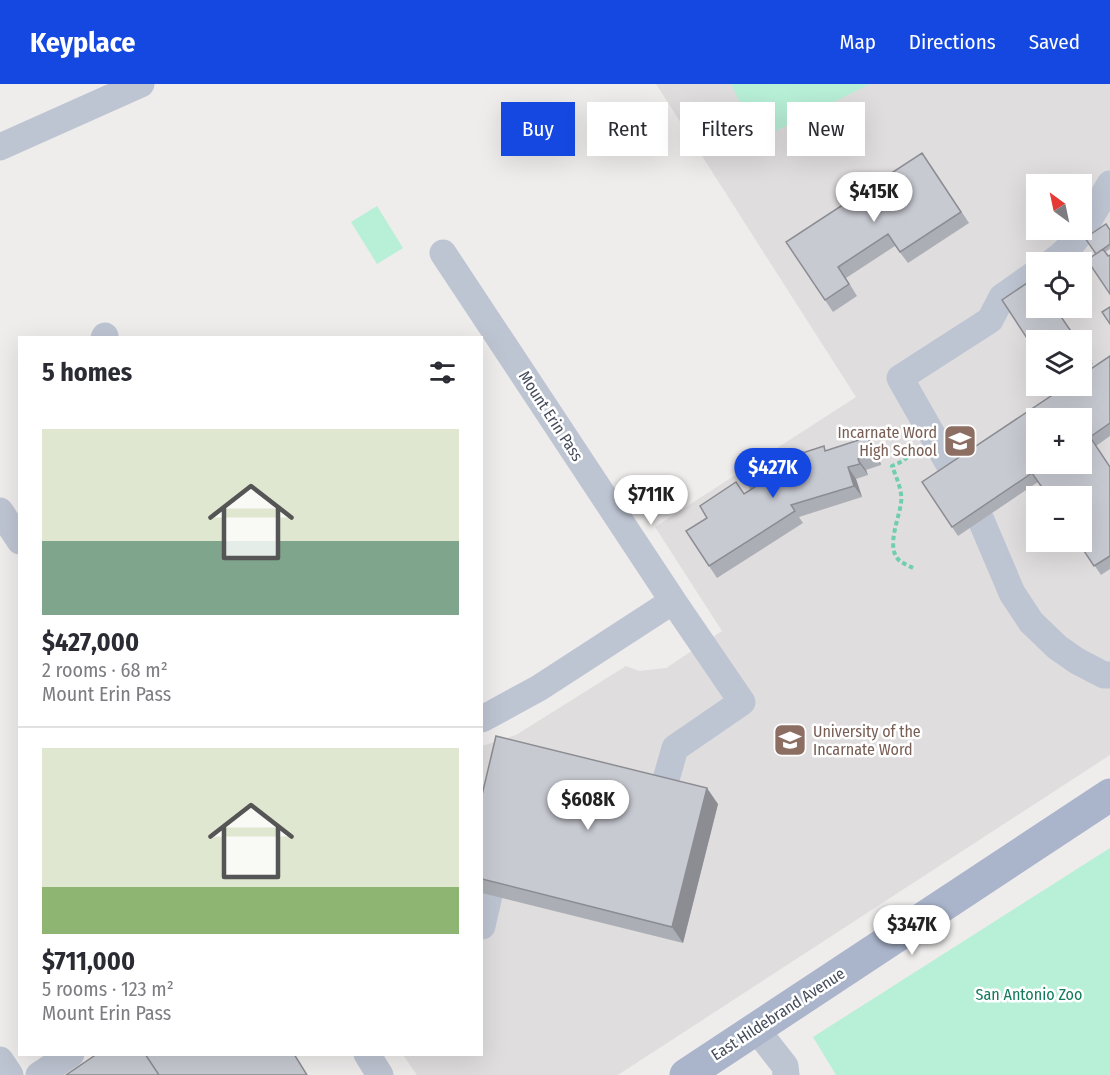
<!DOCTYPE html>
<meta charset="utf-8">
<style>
body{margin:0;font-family:"Fira Sans Condensed",sans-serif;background:#f2f2f3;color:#2b2b33;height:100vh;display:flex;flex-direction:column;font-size:22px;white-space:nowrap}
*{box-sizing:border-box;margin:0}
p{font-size:20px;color:#7c7c81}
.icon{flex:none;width:33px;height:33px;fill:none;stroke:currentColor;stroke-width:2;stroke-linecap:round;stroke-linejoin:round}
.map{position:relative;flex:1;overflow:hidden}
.sheet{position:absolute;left:18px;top:252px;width:465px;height:720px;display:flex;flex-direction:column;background:#fff;border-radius:0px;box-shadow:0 6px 24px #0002}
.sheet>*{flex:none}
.guide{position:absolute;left:501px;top:18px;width:519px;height:54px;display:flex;gap:12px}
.needle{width:39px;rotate:327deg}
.buttons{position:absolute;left:1026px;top:90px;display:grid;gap:12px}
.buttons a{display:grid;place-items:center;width:66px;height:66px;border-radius:0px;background:#fff;box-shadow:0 6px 24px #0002;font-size:30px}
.price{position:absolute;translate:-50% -51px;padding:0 14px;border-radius:21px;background:#fff;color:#222;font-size:20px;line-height:39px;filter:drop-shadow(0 2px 3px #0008)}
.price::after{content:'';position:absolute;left:50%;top:36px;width:18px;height:14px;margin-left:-9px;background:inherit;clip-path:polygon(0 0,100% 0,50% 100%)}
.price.active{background:#1448e0;color:#fff}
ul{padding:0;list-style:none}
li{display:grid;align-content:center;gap:12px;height:318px;padding:0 24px}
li+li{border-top:2px solid #e1e1e2}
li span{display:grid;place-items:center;height:186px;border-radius:0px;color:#555}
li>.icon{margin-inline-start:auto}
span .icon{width:108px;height:108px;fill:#fffc;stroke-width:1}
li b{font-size:26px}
h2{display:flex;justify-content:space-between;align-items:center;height:72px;padding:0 24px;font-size:26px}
.tag{padding:0 21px;border-radius:0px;background:#fff;box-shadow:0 6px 24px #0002;font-size:21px;line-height:54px}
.tag.active{background:#1448e0;color:#fff}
header{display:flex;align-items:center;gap:36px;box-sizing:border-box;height:84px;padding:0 30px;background:#1448e0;color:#fff}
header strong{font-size:28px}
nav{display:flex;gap:33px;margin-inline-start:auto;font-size:21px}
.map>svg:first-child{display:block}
</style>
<header>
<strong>Keyplace</strong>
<nav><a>Map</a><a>Directions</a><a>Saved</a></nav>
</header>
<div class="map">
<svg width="1110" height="991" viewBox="0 0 1110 991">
<rect width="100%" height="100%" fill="#efecec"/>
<path fill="#e0ddde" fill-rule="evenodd" d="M656 0H1110V671L618 991H417L403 971 482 970V662L516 651 626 582 639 587 666 584 722 547 655 443 856 313ZM1036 100H1082V146H1036ZM1036 178H1082V224H1036ZM1036 256H1082V302H1036ZM1036 334H1082V380H1036ZM1036 412H1082V458H1036Z"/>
<path fill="#b8efd7" d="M731 0H870L758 56Z
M377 122 403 164 377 180 351 138Z
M1110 764V991H836L813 953Z"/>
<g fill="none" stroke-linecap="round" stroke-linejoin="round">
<path stroke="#6fcdb0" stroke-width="4" stroke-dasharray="4.5 3" stroke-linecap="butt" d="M913 484C909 482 904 480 900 477 885 465 899 435 901 419 903 407 896 393 892 382L903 377 914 367"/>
<path stroke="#bec5d2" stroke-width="27" d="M0 63 141 0
M443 169 673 517 539 604 482 635
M1052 178C1078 161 1094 126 1110 100
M104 254 105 252
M954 389 900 294 990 236 1002 213 1036 189
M0 427 20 457
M981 436 1012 509 1031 538 1057 563 1077 577 1104 591H1110
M663 706 675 664 742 618 673 517
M482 842 489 811
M756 945 785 982 786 991
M367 970 380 991
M0 976 10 991
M39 991 71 970"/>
<path stroke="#aab5cc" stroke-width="33" d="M686 991 1110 711"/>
</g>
<path fill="#acaeb5" d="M930 80 969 139 908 179 895 162 846 194 857 212 833 228 786 158Z
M1110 146V165L1105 168 1108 172 1110 210 1096 170Z
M1036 224H1066L1058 228Z
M1082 263 1093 280 1082 287Z
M1110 272V352L1096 362 1110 383V485L1101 491 1038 398 958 452 922 398Z
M876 365 881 381 866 386 868 391 856 395 862 413 799 433 803 439 717 494 709 482 751 406 736 384 761 368 775 390 760 400 787 391 796 381 827 366Z
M482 711 718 720 683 859 482 809Z"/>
<path fill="#8c8d93" d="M868 353 876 365 881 381 873 370Z
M858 375 866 386 868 391 860 380Z
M848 383 856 395 862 413 854 402Z
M707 704 718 720 683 859 672 843Z"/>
<path fill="#c8cad2" stroke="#8c8d93" stroke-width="1.5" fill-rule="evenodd" d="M922 69 961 128 900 168 888 150 838 183 849 200 825 216 786 158Z
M1106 140 1110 146V160L1096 170 1085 154Z
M1103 165 1108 172 1110 171V210L1087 176Z
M1036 193V224H1055L1077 256H1036V268L1002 216Z
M1110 223V240L1102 228Z
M1082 264 1087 271 1082 274Z
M1110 272V339L1090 353 1110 383V472L1094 482 1078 458H1082V412H1048L1032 389 952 443 922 398 1066 302H1082V291ZM1036 334H1082V380H1036Z
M868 353 873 370 858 375 860 380 848 383 854 402 791 421 795 427 709 482 686 447 707 434 700 422 736 398 744 410 772 392 774 395 787 391 785 384 796 381 793 372 824 362 825 367Z
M761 368 771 384 747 400 736 384Z
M496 652 707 704 672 843 482 795V711Z
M97 970H145L159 991H66Z
M145 970H294L307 991H159Z"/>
<defs>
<g id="school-square" transform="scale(1.725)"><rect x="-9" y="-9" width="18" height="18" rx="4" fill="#8d6e63" stroke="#fff"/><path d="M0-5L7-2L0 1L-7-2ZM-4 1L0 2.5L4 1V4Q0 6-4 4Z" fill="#fff"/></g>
<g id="university-square" transform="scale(1.725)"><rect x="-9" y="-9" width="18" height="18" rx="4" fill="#8d6e63" stroke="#fff"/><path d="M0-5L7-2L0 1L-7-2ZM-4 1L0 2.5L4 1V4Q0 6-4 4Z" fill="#fff"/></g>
</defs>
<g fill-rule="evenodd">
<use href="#school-square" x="960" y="357"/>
<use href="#university-square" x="790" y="656"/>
</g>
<g text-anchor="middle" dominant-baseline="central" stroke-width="5" stroke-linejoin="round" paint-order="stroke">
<g font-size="16" fill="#444b5a" stroke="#fff">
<text transform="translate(551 332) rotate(57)">Mount Erin Pass</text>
<text transform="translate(778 930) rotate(-33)">East Hildebrand Avenue</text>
</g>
<g font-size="16" fill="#785e54" stroke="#fff" text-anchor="end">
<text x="937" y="348">Incarnate Word<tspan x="937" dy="18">High School</tspan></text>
<text x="813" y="647" text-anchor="start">University of the<tspan x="813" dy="18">Incarnate Word</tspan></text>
</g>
<g font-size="16" fill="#147c5b" stroke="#fff">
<text x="1029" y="910">San Antonio Zoo</text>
</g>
</g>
</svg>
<div class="buttons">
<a><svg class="needle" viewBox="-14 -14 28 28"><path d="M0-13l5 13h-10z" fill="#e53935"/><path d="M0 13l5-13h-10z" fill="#7c7c81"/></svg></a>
<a><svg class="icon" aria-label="locate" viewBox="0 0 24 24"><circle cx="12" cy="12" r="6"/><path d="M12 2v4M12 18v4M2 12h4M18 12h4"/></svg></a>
<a><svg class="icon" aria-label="layers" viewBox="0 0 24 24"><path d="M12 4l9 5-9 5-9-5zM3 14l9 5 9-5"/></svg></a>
<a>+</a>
<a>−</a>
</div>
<b class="price" style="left:874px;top:139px">$415K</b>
<b class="price active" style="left:773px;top:415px">$427K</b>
<b class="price" style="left:651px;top:442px">$711K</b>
<b class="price" style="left:588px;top:747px">$608K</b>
<b class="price" style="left:912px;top:872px">$347K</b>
<div class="guide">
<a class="tag active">Buy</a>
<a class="tag">Rent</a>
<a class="tag">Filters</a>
<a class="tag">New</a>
</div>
<section class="sheet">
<h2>5 homes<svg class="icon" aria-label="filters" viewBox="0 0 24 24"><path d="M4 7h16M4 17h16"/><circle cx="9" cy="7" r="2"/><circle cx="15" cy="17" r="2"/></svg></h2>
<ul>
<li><span style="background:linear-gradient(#dfe7d0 60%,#7fa58c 0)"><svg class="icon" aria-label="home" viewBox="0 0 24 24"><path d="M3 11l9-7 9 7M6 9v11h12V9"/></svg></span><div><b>$427,000</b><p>2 rooms · 68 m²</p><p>Mount Erin Pass</p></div></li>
<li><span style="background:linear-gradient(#dfe7d0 75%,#8fb573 0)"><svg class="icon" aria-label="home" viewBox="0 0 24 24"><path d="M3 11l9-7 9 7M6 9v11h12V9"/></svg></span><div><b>$711,000</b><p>5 rooms · 123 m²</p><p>Mount Erin Pass</p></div></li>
</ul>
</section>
</div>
